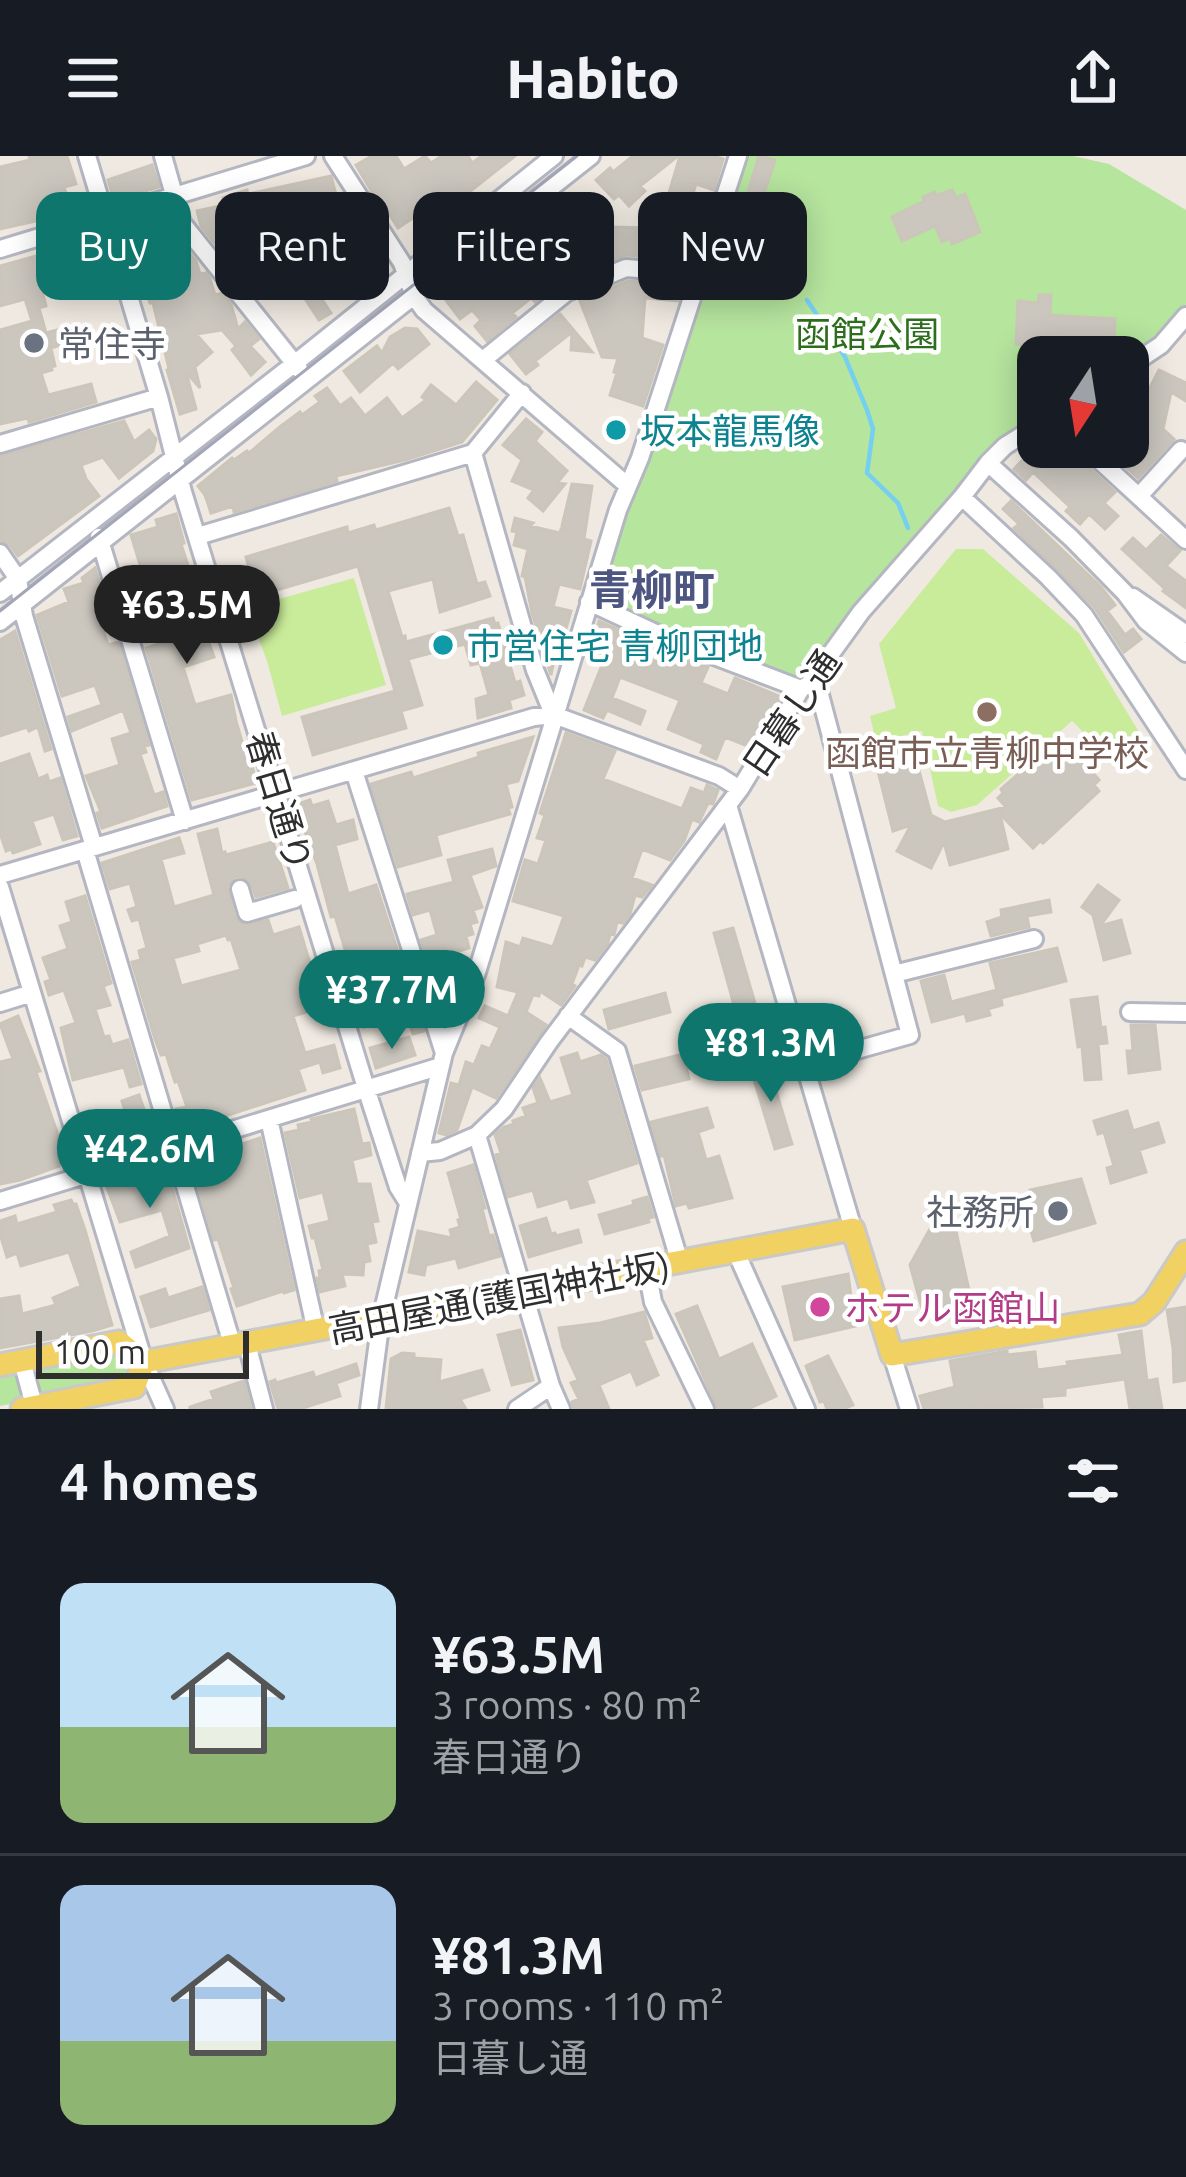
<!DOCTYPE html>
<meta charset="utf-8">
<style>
body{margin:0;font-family:Ubuntu,"Noto Sans JP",sans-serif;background:#20242c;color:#f1f3f6;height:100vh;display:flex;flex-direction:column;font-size:45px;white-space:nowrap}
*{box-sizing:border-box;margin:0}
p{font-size:39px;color:#9ea1a6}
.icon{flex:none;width:66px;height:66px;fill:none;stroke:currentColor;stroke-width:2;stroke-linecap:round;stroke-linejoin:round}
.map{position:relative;height:1253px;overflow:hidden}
.panel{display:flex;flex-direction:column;background:#171b24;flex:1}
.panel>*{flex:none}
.guide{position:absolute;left:36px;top:36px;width:1116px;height:108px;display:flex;gap:24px}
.needle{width:78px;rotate:192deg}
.controls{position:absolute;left:1017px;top:180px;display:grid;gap:24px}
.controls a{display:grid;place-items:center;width:132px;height:132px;border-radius:24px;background:#171b24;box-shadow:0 6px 30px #0003;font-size:60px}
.scale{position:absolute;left:36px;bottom:30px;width:213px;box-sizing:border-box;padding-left:12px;border:6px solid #2e2e2e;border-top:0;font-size:33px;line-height:42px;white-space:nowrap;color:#2e2e2e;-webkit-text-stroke:9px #fff;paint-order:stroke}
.price{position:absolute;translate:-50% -102px;padding:0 27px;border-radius:42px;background:#0f766e;color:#fff;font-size:39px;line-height:78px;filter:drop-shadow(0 3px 6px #0008)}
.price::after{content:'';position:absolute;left:50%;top:72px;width:36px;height:27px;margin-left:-18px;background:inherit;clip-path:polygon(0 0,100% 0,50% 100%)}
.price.current{background:#222;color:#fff}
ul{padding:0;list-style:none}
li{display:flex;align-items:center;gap:36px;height:300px;padding:0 60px}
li+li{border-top:3px solid #363941}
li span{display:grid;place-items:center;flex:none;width:336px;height:240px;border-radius:24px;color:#555}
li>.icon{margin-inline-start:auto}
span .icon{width:144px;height:144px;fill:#fffc;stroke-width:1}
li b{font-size:51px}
h2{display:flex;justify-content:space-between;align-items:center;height:144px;padding:0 60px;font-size:51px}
.pill{padding:0 42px;border-radius:24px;background:#171b24;box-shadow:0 6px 30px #0003;font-size:42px;line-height:108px}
.pill.current{background:#0f766e;color:#fff}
header{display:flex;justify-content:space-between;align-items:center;height:156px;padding:0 60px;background:#171b24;font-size:54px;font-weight:800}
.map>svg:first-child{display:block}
</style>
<header><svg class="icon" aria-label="menu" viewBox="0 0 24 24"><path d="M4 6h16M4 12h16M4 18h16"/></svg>Habito<svg class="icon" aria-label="share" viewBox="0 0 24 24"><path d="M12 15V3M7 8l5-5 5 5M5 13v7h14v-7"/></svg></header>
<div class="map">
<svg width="1186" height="1253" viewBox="0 0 1186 1253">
<rect width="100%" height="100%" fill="#efe9e1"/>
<path fill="#b6e59e" d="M745 0H1073L1109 8 1186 54V152L1157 184 1128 205V201H1038V263L894 407 795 523 599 443Z
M120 1197 130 1224 0 1250V1219Z"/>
<path fill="#c9ec9a" d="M956 393H983L1079 477 1142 581 1113 606 1072 565 977 649 951 656 938 650 922 575 876 586 870 560 896 552 879 488Z
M354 422 386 529 282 560 267 505 247 452Z"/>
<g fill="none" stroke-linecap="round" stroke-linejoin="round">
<path stroke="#75cff0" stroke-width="4.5" d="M807 144 845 201 867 254 873 273 867 317 898 347 908 372"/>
</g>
<path fill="#cbc7bf" stroke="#cbc5ba" stroke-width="3" fill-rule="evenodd" d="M29 0H67L76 28 64 31 71 52 49 59V62L0 73V11L30 4Z
M372 0H396L404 13 425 0 431 7 442 0H468L472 7 482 0H515L459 44 463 50 445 63 434 48 398 72 386 53H382L356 9Z
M633 0H678L640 30 645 35 629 50 619 39 614 43 596 24 610 12 613 16Z
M680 0H713L723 3 714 34 696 28 691 44 669 37Z
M759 0 775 4 758 56 743 52Z
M152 9 159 31 114 44 108 24Z
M331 20 340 54 368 98 361 103 374 123 362 130 360 127 346 137 336 123 348 115 317 67 273 79 268 61 239 70 281 110 276 83 302 123 319 112 329 128 317 136 331 157 319 164 298 132 286 140 258 97 247 108 222 84 217 90 201 70 197 55 225 49 223 42 247 34 248 38Z
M952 34 956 42 965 38 980 76 952 88 950 82 942 86 935 70 902 85 892 61 924 45 923 41 935 36 936 40Z
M564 45 589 75 531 115 509 86 520 78 521 80Z
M166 57 182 95 187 94 196 105 200 118 206 117 210 123 215 139 222 137 231 148 238 173 245 166 259 183 250 190 265 206 251 219 232 194 236 190 222 174 196 178 212 196 195 211 200 232 186 216 196 253 180 258 167 214 169 213 153 147H150L136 104 134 105 125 70Z
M612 71 649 72V78L671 80V86L694 88 691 104 626 99 576 118 560 126 535 146 531 142 512 157 516 161 487 185 475 170 481 164 472 154 460 163 445 143 478 111 501 137 519 121 521 126 603 95 610 105Z
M54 95 65 132 43 138 46 150 39 152 46 177 57 174 61 189 51 192 55 210 51 211 52 214 41 217 48 239 91 228 96 246 29 266 28 262 0 268V174L32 165 25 143 0 150V110Z
M628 125 683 129 678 145 645 142 642 182 663 189 643 250 610 239 617 217 614 216 618 202 602 201 580 145Z
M1039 139H1051L1050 159 1115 163 1113 195 1016 188 1018 145 1038 147Z
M560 158 592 196 571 194 572 176 535 205 538 209 526 218 510 198Z
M405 172 417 173 429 188 398 213 393 207 360 236 344 215 377 190 382 197 390 181Z
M1159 214 1186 227V245L1171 236 1163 273 1174 283 1138 322 1106 293 1128 291V273L1137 264 1128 254V229L1143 245Z
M476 226 497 244 462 286 405 304 336 320 337 325 234 356 233 350 211 357 205 339 198 330 232 302 234 304 247 295 249 297 281 270 300 256 302 259 320 246 315 240 327 232 340 250 351 242 365 260 387 242 402 262 426 244 422 241 431 229 456 249Z
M526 263 542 276 535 285 567 315 557 327 565 328 543 355 528 342 534 334 512 325 522 304 503 289Z
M124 265 134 286 149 274 156 283 153 295 119 322 103 301 81 309 86 323 99 340 18 400 10 389 0 384V300Z
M1035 291 1039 294 1043 291H1072L1076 300 1115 336 1104 347 1118 360 1105 373 1089 358 1080 368 1066 355 1070 351 1033 316 1026 324 1014 313Z
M572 328 592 330 584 383 591 385 580 433 559 428 553 451 571 455 561 490 557 489 551 519 532 457 525 421 522 420 528 393 514 389 517 376 512 375 515 362 533 367 530 370 560 377 561 373 568 375 562 370Z
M1011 345 1101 431 1115 449 1107 455 1125 479 1133 473 1141 483 1124 496 1094 451 1014 372 1019 368 1003 353Z
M449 352 458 380 463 379 477 428 485 426 490 440 440 456 433 423 388 435 402 481 405 480 406 486 493 462 495 468 498 467 515 527 520 525 524 539 509 544 511 552 478 562 476 543 489 539 480 507 471 509 465 488 408 503 422 549 401 555 406 572 313 599 302 561 395 535 358 410 257 440 246 401 347 371 348 377 374 369 376 374Z
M176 358 184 387 181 388 197 437V453L214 501 183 511 195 549 231 539 236 565 245 596 249 595 256 627 192 644 146 492 178 482 171 459 140 469 127 430 145 425 131 379 158 371 156 364Z
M1161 379 1180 395 1166 410 1186 425V452L1163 435 1165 433 1122 393 1133 382 1146 394Z
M95 412 108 454 98 458 108 489 118 486 149 589 144 590 146 596 140 598 154 639 163 636 167 650 102 672 97 657 101 656 86 620 120 609 112 583 131 577 123 554 72 575 68 561 102 549 95 529 62 540 37 459 69 446 64 433 84 427 82 422Z
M599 465 635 481 629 495 662 508 667 496 708 511 701 527 728 538 735 522 781 541 750 591 725 581 716 603 701 596 704 588 668 573 680 544 620 521 612 542 645 555 640 568 607 554 603 562 584 554 604 504 588 497Z
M15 475 51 593 45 595 38 571 29 575 27 571 0 580V484Z
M566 577 615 595 603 623 682 653 691 632 704 637 707 629 718 634 713 648 708 647 699 666 692 663 684 685 670 704 642 693 632 722 652 729 642 741 635 739 630 758 623 767 617 766 614 779 610 778 608 787 595 804 585 801 582 810 579 809 572 828 575 830 561 849 540 835 539 840 533 839 526 856 546 869 496 942 472 931 457 974 446 979 439 977 451 927 459 929 466 906 474 909 482 890 490 893 500 871 479 862 485 850 508 860 518 836 497 831 506 786 520 791 523 782 553 791 564 760 513 745 525 704 538 708 546 684 537 682 545 659 540 657Z
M533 581 518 625 506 628 512 651 508 652 510 658 436 679 441 699 398 711 371 628 411 616 413 622 479 601 478 597Z
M1064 584 1076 598 1087 588 1099 602 1088 611 1099 624 1094 629 1099 635 1043 687 1040 685 1033 692 1000 658 1008 693 950 709 944 686 931 712 897 695 911 669 893 675 873 595 911 585 931 659 945 666 1006 651 998 642 1003 637 1001 633 1056 585 1059 589Z
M29 598 38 623 47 619 49 626 60 622 77 680 63 684 54 658 32 665 40 688 13 697 11 693 6 695 0 677V608Z
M310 644 312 650 328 645 336 669 353 664 357 683 335 689 348 738 376 729 424 875 413 878 406 856 364 871 349 828 351 827 344 804 348 803 335 760 331 761 317 708 295 649Z
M217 673 222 697 225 696 226 699 273 686 288 732 256 741 250 725 242 720 235 721 227 731 235 761 245 770 268 764 273 779 299 771 323 851 293 860 305 897 334 889 340 912 323 917 320 906 298 913 305 934 182 974 176 953 187 951 178 925 175 926 166 898 161 899 155 883 132 806 141 804 139 795 147 792 139 763 132 765 128 754 137 751 130 727 110 733 102 707 179 682 184 697 161 703 174 751 214 739 198 678ZM226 779 228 784 231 783 241 814 181 830 173 802 199 795 197 788Z
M492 693 496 710 470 719 482 751 473 754 477 766 470 768 473 778 466 780 469 792 452 797 458 816 452 818 454 821 432 817 421 784 437 779 430 754 413 759 407 738 454 726 448 704Z
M1098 729 1119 744 1100 770 1121 764 1130 797 1104 804 1093 759 1082 751Z
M85 740 111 827 103 830 110 849 95 853 104 881 109 880 112 889 128 884 141 928 130 931 124 911 73 924 61 872 76 867 64 834 49 839 45 826 51 824 43 802 68 793 60 770 72 766 66 746Z
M1049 744 1051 756 1027 760 1029 771 991 780 987 766 1002 761 1001 754Z
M733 772 759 861 739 867 714 777Z
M1057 792 1066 825 1001 842 1002 849 988 853 990 859 967 865 965 857 932 866 921 825 944 819 951 846 997 834 990 807Z
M665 837 670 856 609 873 604 854Z
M1097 841 1101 872 1105 871 1107 887 1098 888 1101 923 1085 924 1082 890 1078 891 1071 844Z
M18 860 40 915 36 916 57 976 62 1006 58 1007 59 1010 20 1024 0 1028V906L13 903 0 868Z
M1131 869H1155L1160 913 1129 917 1127 895H1133Z
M409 881 415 899 376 912 370 892Z
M577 897 580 906 601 899 606 903 637 1007 586 1024 594 1046 571 1052 568 1042 538 1051 533 1034 508 1041 496 999 501 997 495 979 504 971 514 968 513 965 526 960 523 952 538 947 533 932 540 922 550 946 573 939 561 902Z
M683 898 689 923 642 934 635 910Z
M767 905 792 988 775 993 750 910Z
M139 939 148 965 152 964 157 981 99 997 92 976 128 964 122 945Z
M707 952 713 971 698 976 706 1004 719 1000 732 1042 689 1052 687 1047 676 1050 664 999 661 1000 651 966Z
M354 953 362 988 369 987 371 999 352 1004 357 1028H370L378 1065 372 1066 376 1086 367 1088 370 1105 364 1106 363 1119 342 1118 345 1130 320 1136 317 1122H320L319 1115 323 1114 315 1082H312L309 1070 330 1065 323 1036 300 1042 285 977 299 974 298 969 312 966 311 963Z
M1127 955 1133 975 1158 967 1164 986 1139 994 1146 1016 1111 1027 1107 1012 1114 1010 1104 976 1098 978 1094 965Z
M260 982 294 1134 284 1137 283 1135 237 1150 231 1133 234 1132 218 1083 214 1084 190 1002 191 1005Z
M473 1009 485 1052 482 1053 489 1080 493 1079 500 1100 459 1112 456 1102 426 1109 424 1119 409 1116 418 1075 452 1082 450 1074 460 1071 458 1064 461 1063 448 1017Z
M166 1010 189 1092 136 1111 131 1096 170 1080 162 1054 120 1066 105 1026 129 1019 130 1023Z
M1081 1023 1095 1067 1034 1085 1021 1043 1032 1040 1030 1034Z
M647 1041 653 1061 648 1062 649 1066 605 1078 599 1059 634 1049 633 1045Z
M71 1044 73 1048H76L85 1074 112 1169 92 1175 0 1192V1143L19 1140 22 1158 56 1149 53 1142 81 1130 69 1096 21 1110 17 1097 7 1101 0 1078V1065L15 1060 17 1068 57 1056 54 1049Z
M546 1062 551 1078 555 1077 556 1080 578 1074 581 1086 529 1101 520 1070Z
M954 1066 972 1148 924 1160 910 1109 931 1071Z
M848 1118 855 1170 795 1184 783 1131Z
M202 1131 209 1154 151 1171 141 1141 165 1133 168 1142Z
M697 1150 719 1203 752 1188 776 1240 748 1253H718L676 1158Z
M1186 1151V1224L1174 1226 1173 1192 1167 1154Z
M644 1156 652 1182 643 1184 658 1219 637 1229 631 1215 599 1229 609 1253H574L572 1246 579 1243 571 1227 578 1224 563 1191 559 1172 600 1167Z
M520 1174 533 1224 512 1229 498 1179Z
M1141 1175 1147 1225 1157 1223 1162 1253H1130L1125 1223 1065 1232V1239L1041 1241 1042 1251 924 1253 920 1240 955 1231 950 1205 1007 1195V1199L1035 1196 1037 1214 1068 1210 1067 1206 1123 1199 1119 1179Z
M402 1197 414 1198V1202L441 1204 439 1226 482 1214 489 1234 460 1243 466 1253H386L391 1203Z
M828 1200 853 1249 843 1253H827L824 1245 820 1246 806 1210Z
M356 1208 359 1219 336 1227 340 1240 300 1253H278L270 1226 275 1224 276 1227 313 1216 315 1222Z
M244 1225 251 1253H190V1251L214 1243 211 1236Z"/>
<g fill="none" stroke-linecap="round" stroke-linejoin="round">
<g stroke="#b4b7c1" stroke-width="22">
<path id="minor" d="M87 0 159 241 183 336 366 932 398 1031 408 1047
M163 0 182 67 299 213
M333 0 402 107 414 140 424 154 628 330
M0 93 306 0
M483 204 567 136 626 112 701 118
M1128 211 1161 189 1186 160
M0 288 159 241
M1085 291 1186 384
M473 297 535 514 553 558
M988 307 1071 382 1125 437 1146 465 1186 497
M1139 340 1181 294
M962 341 1048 421 1084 459 1186 614
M198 380 473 297 522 237
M99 381 185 665
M0 397 18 423 24 460 94 691
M0 437 294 208 554 0
M1133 441 1186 478
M589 446 662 480 801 533
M0 466 591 0
M354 615 444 897
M728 649 853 1073
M85 694 233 1191
M0 719 534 561 554 559 719 620 740 633
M0 731 144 1206 165 1253
M240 733 247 757 295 743
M894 818 1034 783
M0 847 32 837
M1130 856 1186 857
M568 860 617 895 680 1107
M804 909 910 879 815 520
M269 963 316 1175
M477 979 551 1230 561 1253
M420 997 440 995 477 979 504 953 549 886 740 633 801 533 809 528 861 456 962 341 988 307 1005 290 1038 269
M0 1045 441 910
M736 1096 806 1253
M647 1114 653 1146 705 1253
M247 1188 264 1253
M892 1199 909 1253
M22 1205 35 1253
M369 1253 381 1163 444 897 477 816 618 354 640 302 738 0
M517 1253 551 1230"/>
</g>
<g stroke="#c9c9c9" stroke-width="27">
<path id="major" d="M144 1206 853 1073 892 1199 1140 1158 1154 1146 1186 1096
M0 1209 119 1186 144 1206
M22 1253 134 1231 144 1206"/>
</g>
<use href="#minor" stroke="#fff" stroke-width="16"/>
<use href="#major" stroke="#f2d163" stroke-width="21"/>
<path stroke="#a3a6b8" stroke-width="3" d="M0 455 577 0"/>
</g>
<g fill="#6b7280" stroke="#fff" stroke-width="4.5">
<circle cx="34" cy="187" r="12"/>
<circle cx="1058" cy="1055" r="12"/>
</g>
<g fill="#0f9aa8" stroke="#fff" stroke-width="4.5">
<circle cx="616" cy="274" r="12"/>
<circle cx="443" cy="489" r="12"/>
</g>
<circle fill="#8d6e63" stroke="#fff" stroke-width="4.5" cx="987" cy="556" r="12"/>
<circle fill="#d1479c" stroke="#fff" stroke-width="4.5" cx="820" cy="1151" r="12"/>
<g text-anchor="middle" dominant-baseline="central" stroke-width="9" stroke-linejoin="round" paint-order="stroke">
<g font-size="36" fill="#2c6e1b" stroke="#fff">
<text x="867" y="177">函館公園</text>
</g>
<g font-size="36" fill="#5b616d" stroke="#fff" text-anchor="start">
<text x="58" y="187">常住寺</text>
<text x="1034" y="1055" text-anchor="end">社務所</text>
</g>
<g font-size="36" fill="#0d838f" stroke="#fff" text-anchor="start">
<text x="640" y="274">坂本龍馬像</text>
<text x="467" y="489">市営住宅 青柳団地</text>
</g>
<g font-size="36" fill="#2e2e2e" stroke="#fff">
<text transform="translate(791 557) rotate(-56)">日暮し通</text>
<text transform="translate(280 645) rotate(73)">春日通り</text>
<text transform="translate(499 1141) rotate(-11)">高田屋通(護国神社坂)</text>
</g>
<g font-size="36" fill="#785e54" stroke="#fff">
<text x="987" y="596">函館市立青柳中学校</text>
</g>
<g font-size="36" fill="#b23c85" stroke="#fff" text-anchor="start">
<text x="844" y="1151">ホテル函館山</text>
</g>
<g font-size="42" font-weight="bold" fill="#4d5680" stroke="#fff">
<text x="652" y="433">青柳町</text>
</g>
</g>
</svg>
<div class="controls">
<a><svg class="needle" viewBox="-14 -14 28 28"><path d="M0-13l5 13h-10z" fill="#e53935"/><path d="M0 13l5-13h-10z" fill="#9ea1a6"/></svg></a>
</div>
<div class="scale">100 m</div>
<b class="price current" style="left:187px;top:511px">¥63.5M</b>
<b class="price" style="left:392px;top:896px">¥37.7M</b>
<b class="price" style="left:771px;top:949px">¥81.3M</b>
<b class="price" style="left:150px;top:1055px">¥42.6M</b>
<div class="guide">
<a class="pill current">Buy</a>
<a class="pill">Rent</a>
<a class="pill">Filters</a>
<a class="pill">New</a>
</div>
</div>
<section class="panel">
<h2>4 homes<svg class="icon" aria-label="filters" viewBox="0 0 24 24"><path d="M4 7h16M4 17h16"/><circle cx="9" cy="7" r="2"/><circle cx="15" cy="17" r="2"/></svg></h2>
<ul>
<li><span style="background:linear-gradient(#bfe0f5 60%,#8fb573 0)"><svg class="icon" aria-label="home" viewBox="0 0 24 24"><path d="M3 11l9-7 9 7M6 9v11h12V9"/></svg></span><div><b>¥63.5M</b><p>3 rooms · 80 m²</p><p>春日通り</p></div></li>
<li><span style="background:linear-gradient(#a9c7e8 65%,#8fb573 0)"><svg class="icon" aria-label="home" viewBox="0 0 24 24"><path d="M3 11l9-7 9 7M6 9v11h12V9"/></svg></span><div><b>¥81.3M</b><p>3 rooms · 110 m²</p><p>日暮し通</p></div></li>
</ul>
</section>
